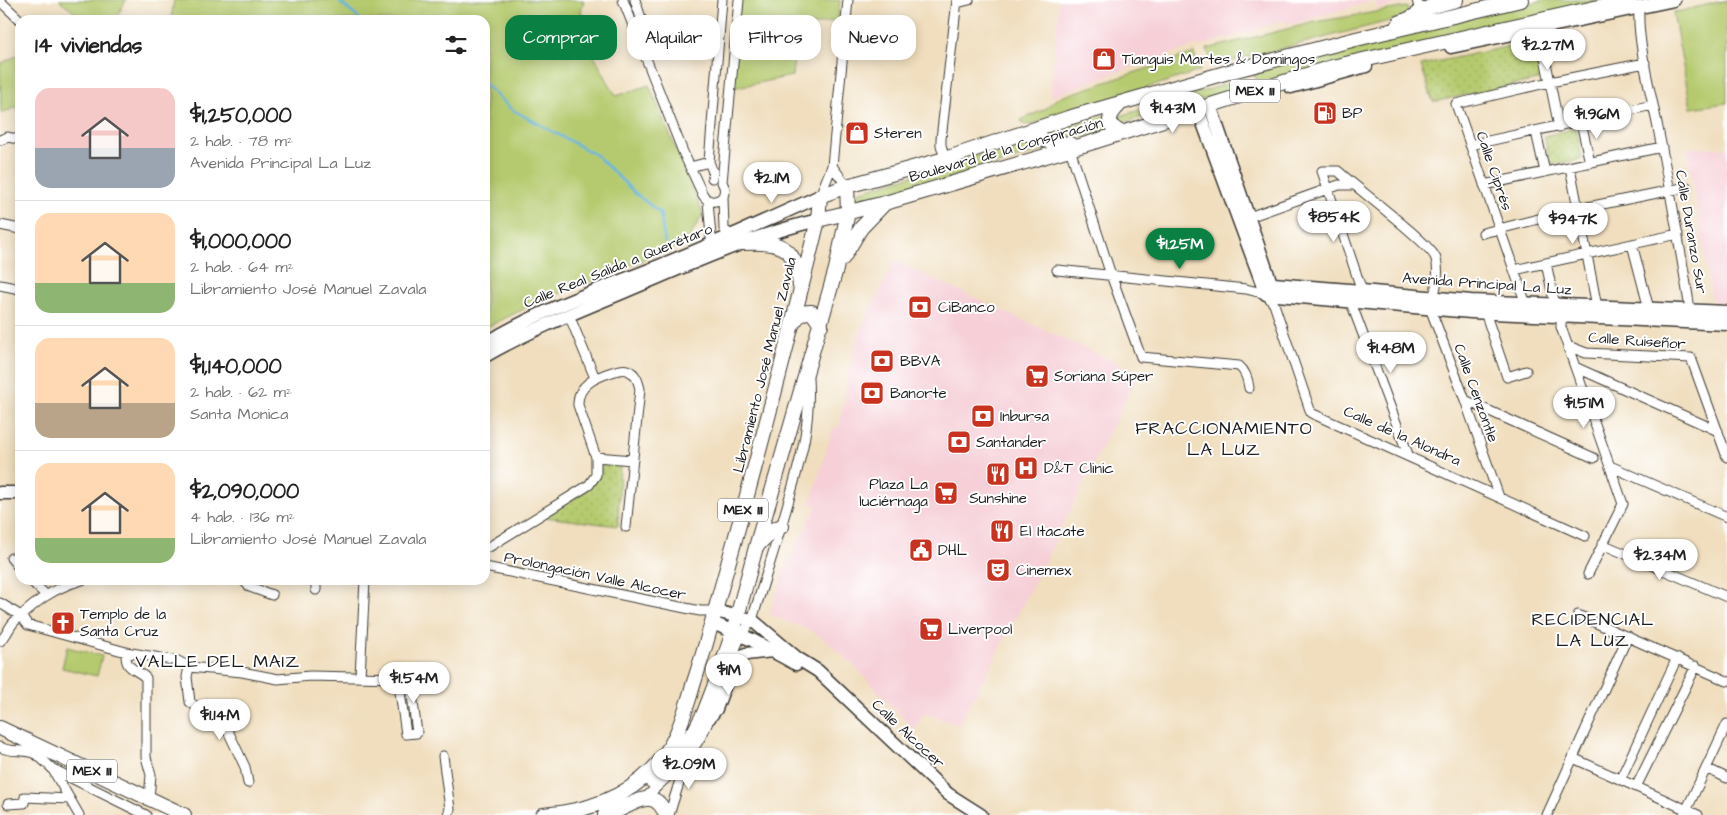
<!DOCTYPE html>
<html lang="es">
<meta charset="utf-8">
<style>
body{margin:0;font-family:"Architects Daughter",sans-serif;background:#f2f2f2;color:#222;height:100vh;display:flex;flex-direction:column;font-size:19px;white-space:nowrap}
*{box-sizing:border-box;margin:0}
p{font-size:16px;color:#767676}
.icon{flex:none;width:28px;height:28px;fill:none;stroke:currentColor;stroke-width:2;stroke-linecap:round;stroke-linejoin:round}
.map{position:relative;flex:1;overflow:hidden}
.sheet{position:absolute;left:15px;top:15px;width:475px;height:570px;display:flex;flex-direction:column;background:#fff;border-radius:15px;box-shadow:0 2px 12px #0003}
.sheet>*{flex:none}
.guide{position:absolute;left:505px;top:15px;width:475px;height:45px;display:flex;gap:10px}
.price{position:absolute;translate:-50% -42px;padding:0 11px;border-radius:18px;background:#fff;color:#222;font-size:16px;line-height:32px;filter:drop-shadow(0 1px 2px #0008)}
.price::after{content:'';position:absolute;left:50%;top:30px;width:15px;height:11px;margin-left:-8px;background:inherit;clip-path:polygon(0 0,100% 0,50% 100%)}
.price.selected{background:#0b8043;color:#fff}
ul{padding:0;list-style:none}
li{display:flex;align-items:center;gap:15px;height:125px;padding:0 20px}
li+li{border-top:1px solid #e0e0e0}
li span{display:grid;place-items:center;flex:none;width:140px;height:100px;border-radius:15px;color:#555}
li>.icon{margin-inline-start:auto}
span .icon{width:60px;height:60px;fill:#fffc;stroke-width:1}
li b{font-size:21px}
h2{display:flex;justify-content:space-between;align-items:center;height:60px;padding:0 20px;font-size:21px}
.chip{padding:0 18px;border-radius:15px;background:#fff;box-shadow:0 2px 12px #0003;font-size:18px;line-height:45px}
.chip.selected{background:#0b8043;color:#fff}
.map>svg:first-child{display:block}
</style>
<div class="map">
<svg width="1727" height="815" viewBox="0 0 1727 815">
<defs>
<pattern id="park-dots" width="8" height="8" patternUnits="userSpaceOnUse" patternTransform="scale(1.25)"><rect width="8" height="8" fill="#b5ca6e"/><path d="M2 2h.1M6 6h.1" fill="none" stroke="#9bad5f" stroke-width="1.8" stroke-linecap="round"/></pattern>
</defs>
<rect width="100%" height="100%" fill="#fff"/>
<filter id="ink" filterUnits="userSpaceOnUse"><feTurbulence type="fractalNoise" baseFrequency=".02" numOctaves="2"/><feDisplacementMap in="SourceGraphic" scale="10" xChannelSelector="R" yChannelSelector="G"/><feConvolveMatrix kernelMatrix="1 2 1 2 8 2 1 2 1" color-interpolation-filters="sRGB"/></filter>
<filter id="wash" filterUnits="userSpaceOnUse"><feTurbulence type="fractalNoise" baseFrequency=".0096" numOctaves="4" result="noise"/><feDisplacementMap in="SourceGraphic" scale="20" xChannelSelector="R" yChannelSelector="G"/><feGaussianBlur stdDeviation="1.12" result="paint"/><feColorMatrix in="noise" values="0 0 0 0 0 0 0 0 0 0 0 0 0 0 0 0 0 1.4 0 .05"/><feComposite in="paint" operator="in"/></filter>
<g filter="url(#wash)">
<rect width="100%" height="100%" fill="#f0debe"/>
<path fill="#f6cfd7" d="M1059 0H1407V2L1378 9 1375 0 1293 24 1282 21 1204 45 1192 47 1117 72 1050 97Z
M1687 148H1727V303L1712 302Z
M894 261 1139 373 1027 597 967 710 958 725 924 713 915 731 854 666 830 644 813 632 769 614 785 570 817 504 810 505 833 428 839 427 849 373 857 341 864 322Z"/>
<path fill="#b5ca6e" stroke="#687345" d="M59 0H126L115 20H79L81 18Z
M174 0H584L581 11 583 17 589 20 584 32 588 45 616 96 649 85 703 214 686 243 534 304 485 328V20H171Z
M735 0H840L838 20 797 29 792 76 728 89Z
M1544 0H1605L1257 88V79L1251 71Z
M1727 0V103L1691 108 1673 13Z
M1407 7 1409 16 1213 66 1207 49 1315 22Z
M1194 53 1200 71 1030 125 1023 124 1021 120 1045 109 1055 100 1064 96Z
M20 54V106L1 113 0 64Z
M1243 79 1247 84 1245 87 1122 123 1119 121 1120 116Z
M1109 114 1113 131 1064 140 1039 136Z
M1030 139 1041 147 1048 149 855 207V193Z
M67 647 102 656 97 676 62 668Z"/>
<path fill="url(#park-dots)" stroke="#687345" d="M1534 41 1542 79 1433 102 1421 65Z
M1576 128 1582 159 1551 165 1544 136Z
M606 461 620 462 618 526 545 517 585 491Z"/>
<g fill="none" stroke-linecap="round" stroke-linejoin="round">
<path stroke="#65b4df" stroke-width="2.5" d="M337 0 361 20
M485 84 511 109 596 155 636 194 660 213 665 243"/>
</g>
</g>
<g filter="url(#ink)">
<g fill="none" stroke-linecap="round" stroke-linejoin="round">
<g stroke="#3c3934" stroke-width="11">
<path id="street" d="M623 0 683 152 703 195C708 203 716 203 723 197
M635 0 643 24 636 35
M1417 0 1420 12
M0 1 20 20
M957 3 969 0
M1639 8C1637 43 1651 93 1658 128 1670 190 1681 253 1691 315
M1539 28 1559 127
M1581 122 1590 163
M1536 132 1545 172
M0 140 8 137 20 140
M1470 145 1653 105
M1070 149 1111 275 1141 357 1239 366C1246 372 1248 379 1249 388
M945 159 941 145V139L957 0
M832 166 847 186
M690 167 709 162
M1570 167 1598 312
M712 178 713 172 709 162 722 0
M1484 185 1662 147
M820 196 832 166 848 0
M708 201 712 248
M1249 217 1339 185H1353
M0 225 20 229
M1483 233 1578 209 1687 187
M735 235 728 233 724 229 723 197 725 189 722 182 739 0
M1632 244 1649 309
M1546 263 1555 305
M1057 270 1246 289 1266 294 1274 304 1311 413 1585 536
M1514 270 1678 234
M0 285 20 289
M1362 291 1322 171H1338C1354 186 1433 245 1436 259 1440 274 1435 294 1430 308L1465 400 1499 497
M1350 300 1409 457
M1526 304 1456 104 1550 82 1645 63
M1485 312 1507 377 1526 371
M569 315 595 378
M1561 316V327L1623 504 1588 574
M1568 346 1586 353 1691 358 1727 457
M1575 367 1718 431
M1465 400 1594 458
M596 457 633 460
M1610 466 1727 517
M1602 544 1727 597
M489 547 589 485 596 475V457L578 405C577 385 596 377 612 372 617 371 622 368 627 370 636 373 638 381 640 389L626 527
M11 558 20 569
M485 567 700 611H715
M30 580 46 595
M243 580 250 587 272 595
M316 590V580
M0 603 21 616 28 625 126 652 178 661 189 667 242 672 278 679 310 676 398 678 432 680
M1578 615 1727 681
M0 641C7 636 8 628 14 622 37 601 51 589 82 580
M126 652C125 671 135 667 146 678V757L151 775 149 798
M729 664 741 635 752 620C764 581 777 542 788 503 801 459 811 424 808 378
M189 667 187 677 190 702 228 731 245 767 248 783
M360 676 365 580
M398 678 406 734 417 733 410 679
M0 747C11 753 22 749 33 753 41 756 46 764 53 769L146 815
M443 756 450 809 448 815
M1573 758 1698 815
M1706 768 1727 778
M53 770 79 815
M1620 780 1677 658
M1636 787 1696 666
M645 798C673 771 698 753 711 714
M8 804 24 803 25 797 70 799
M669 815 686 761
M1547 815 1628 636
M1684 815 1727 724"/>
</g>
<g stroke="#3c3934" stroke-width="15">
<path id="secondary" d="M1451 47 1674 0
M1291 87 1366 66
M1212 111 1274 292
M1200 115 1266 294 1471 312 1727 324
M1262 285 1273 284 1362 291 1471 301 1727 312
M485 344C536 312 593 292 649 270 707 247 763 222 820 196
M485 356C530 330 578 311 626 291 690 264 751 236 818 220
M0 493H20
M715 611 752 620 797 658 818 671 948 794 981 815
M713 623 752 640 796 664
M709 718 716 709 732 665 739 658 746 654 772 651"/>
</g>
<g stroke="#3c3934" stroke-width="16">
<path id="primary" d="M1399 23 1409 19 1430 7 1456 0
M1119 105C1107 117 1106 125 1122 133
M1025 133 1053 143 1070 144
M818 220 885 203 1090 143 1332 67 1630 0
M741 243C779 241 796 244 800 286
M843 258 861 228 884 204
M792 325C798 316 801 311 812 312L821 325
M758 545 772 530 782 526
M0 728 184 815
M652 781 671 764 695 730 704 713 716 682 733 632 756 547 836 269 848 212 847 186
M543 815C583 812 622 800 652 770 677 746 685 711 695 679 705 649 713 619 721 589 756 466 788 343 818 220L820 196 847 186 945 159 1068 118 1232 71 1356 39 1521 0
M605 815C611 813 617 811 623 808 641 799 656 790 666 815"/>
</g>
<use href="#street" stroke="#fff" stroke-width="9"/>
<use href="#secondary" stroke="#fff" stroke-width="12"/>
<use href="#primary" stroke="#fff" stroke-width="14"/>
</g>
</g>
<defs>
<g id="shop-square" transform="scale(1.25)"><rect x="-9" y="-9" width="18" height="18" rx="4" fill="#c8321e" stroke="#fff"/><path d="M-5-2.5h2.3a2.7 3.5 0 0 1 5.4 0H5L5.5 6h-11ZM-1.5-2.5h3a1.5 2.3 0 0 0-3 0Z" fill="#fff"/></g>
<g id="fuel-square" transform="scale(1.25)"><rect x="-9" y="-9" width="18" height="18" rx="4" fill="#c8321e" stroke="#fff"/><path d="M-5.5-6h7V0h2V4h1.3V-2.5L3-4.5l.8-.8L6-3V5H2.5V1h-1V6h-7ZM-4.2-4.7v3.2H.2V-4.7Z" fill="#fff"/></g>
<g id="bank-square" transform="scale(1.25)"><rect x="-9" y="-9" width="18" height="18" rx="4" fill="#c8321e" stroke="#fff"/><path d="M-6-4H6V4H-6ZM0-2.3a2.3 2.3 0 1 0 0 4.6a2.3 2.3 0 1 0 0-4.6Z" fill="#fff"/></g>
<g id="supermarket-square" transform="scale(1.25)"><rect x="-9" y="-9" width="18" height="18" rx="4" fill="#c8321e" stroke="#fff"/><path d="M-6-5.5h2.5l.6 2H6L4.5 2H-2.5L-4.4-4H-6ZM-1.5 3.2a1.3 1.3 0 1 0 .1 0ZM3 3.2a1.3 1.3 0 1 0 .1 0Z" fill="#fff"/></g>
<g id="hospital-square" transform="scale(1.25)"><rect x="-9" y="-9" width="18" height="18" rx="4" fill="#c8321e" stroke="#fff"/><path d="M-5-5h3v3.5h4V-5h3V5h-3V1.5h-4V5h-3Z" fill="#fff"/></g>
<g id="restaurant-square" transform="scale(1.25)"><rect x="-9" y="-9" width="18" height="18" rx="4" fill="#c8321e" stroke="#fff"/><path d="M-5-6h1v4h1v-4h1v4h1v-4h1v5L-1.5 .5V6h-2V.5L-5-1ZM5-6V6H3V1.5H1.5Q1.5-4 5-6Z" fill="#fff"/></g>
<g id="civic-square" transform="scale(1.25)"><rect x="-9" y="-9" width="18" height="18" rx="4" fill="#c8321e" stroke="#fff"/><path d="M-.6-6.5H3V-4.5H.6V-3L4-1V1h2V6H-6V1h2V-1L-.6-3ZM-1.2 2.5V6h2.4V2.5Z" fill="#fff"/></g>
<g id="theatre-square" transform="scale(1.25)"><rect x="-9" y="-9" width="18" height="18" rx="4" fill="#c8321e" stroke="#fff"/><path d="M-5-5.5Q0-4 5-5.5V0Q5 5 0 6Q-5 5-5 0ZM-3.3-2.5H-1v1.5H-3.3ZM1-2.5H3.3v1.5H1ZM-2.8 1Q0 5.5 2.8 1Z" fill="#fff"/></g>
<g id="church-square" transform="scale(1.25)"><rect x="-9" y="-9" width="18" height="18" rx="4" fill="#c8321e" stroke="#fff"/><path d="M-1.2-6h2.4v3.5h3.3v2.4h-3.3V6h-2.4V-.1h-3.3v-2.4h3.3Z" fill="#fff"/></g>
</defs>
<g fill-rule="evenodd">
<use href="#shop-square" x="1104" y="59"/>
<use href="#fuel-square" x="1325" y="113"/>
<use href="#shop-square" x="857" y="133"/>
<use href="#bank-square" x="920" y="307"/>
<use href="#bank-square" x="882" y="361"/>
<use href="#supermarket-square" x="1037" y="376"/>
<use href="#bank-square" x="872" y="393"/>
<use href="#bank-square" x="983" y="416"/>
<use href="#bank-square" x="959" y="442"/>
<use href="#hospital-square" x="1026" y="468"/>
<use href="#restaurant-square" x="998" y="474"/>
<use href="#supermarket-square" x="946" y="493"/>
<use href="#restaurant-square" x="1002" y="531"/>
<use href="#civic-square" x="921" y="550"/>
<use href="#theatre-square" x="998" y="570"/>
<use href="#church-square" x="63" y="623"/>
<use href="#supermarket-square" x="931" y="629"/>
</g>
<g text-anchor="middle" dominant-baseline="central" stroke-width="4" stroke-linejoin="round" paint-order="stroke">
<g fill="#fff" stroke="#606060" stroke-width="1">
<rect x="1230" y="79.5" width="50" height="23" rx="4"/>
<rect x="718" y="498.5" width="50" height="23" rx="4"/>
<rect x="67" y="759.5" width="50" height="23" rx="4"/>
</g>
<g font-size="14" font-weight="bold" fill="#1c1c1c">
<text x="1255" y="91">MEX 111</text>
<text x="743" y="510">MEX 111</text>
<text x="92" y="771">MEX 111</text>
</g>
<g font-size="15" fill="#1c1c1c" stroke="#fff" text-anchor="start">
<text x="1122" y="59">Tianguis Martes &amp; Domingos</text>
<text x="1342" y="113">BP</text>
<text x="874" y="133">Steren</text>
<text x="938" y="307">CiBanco</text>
<text x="900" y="361">BBVA</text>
<text x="1054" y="376">Soriana Súper</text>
<text x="890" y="393">Banorte</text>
<text x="1000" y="416">Inbursa</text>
<text x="976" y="442">Santander</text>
<text x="1044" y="468">D&amp;T Clinic</text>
<text x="928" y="484" text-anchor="end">Plaza La<tspan x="928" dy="17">luciérnaga</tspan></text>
<text x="998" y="498" text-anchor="middle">Sunshine</text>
<text x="1020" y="531">El Itacate</text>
<text x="938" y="550">DHL</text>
<text x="1016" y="570">Cinemex</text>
<text x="80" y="614">Templo de la<tspan x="80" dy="17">Santa Cruz</tspan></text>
<text x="948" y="629">Liverpool</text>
</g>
<g font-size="15" fill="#1c1c1c" stroke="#fff">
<text transform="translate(1006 150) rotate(-16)">Boulevard de la Conspiración</text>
<text transform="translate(1494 171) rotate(71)">Calle Ciprés</text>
<text transform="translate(1691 232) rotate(80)">Calle Duranzo Sur</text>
<text transform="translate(618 266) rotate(-22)">Calle Real Salida a Querétaro</text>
<text transform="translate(1487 284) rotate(4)">Avenida Principal La Luz</text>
<text transform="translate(1637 341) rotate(4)">Calle Ruiseñor</text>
<text transform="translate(765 365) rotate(-76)">Libramiento José Manuel Zavala</text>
<text transform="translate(1476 393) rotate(70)">Calle Cenzontle</text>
<text transform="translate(1402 436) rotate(24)">Calle de la Alondra</text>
<text transform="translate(595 576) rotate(12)">Prolongación Valle Alcocer</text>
<text transform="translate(908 734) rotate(43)">Calle Alcocer</text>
</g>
<g font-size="18" letter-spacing="1" fill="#1c1c1c" stroke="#fff">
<text x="1224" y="428">FRACCIONAMIENTO<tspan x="1224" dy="21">LA LUZ</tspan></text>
<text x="1593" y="619">RECIDENCIAL<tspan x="1593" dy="21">LA LUZ</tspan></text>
<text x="218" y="661">VALLE DEL MAIZ</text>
</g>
</g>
</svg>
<b class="price" style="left:1548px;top:71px">$2.27M</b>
<b class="price" style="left:1173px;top:134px">$1.43M</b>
<b class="price" style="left:1597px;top:140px">$1.96M</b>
<b class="price" style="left:772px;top:204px">$2.1M</b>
<b class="price" style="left:1334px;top:243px">$854K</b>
<b class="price" style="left:1573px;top:245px">$947K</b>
<b class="price selected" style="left:1180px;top:270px">$1.25M</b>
<b class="price" style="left:1391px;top:374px">$1.48M</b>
<b class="price" style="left:1584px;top:429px">$1.51M</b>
<b class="price" style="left:1660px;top:581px">$2.34M</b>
<b class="price" style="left:729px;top:696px">$1M</b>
<b class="price" style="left:414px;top:704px">$1.54M</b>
<b class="price" style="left:220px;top:741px">$1.14M</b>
<b class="price" style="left:689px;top:790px">$2.09M</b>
<div class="guide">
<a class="chip selected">Comprar</a>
<a class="chip">Alquilar</a>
<a class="chip">Filtros</a>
<a class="chip">Nuevo</a>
</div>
<section class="sheet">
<h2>14 viviendas<svg class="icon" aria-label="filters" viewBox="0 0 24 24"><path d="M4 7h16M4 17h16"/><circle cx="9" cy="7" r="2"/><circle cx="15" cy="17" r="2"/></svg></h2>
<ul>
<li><span style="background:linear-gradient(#f6c9c9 60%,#9aa5b1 0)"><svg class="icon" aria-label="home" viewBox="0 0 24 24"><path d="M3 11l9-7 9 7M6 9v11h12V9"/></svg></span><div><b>$1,250,000</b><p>2 hab. · 78 m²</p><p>Avenida Principal La Luz</p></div></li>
<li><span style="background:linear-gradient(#ffd9b3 70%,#8fb573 0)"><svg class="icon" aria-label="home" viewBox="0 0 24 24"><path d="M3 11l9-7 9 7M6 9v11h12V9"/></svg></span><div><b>$1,000,000</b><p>2 hab. · 64 m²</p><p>Libramiento José Manuel Zavala</p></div></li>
<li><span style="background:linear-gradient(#ffd9b3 65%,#b9a48a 0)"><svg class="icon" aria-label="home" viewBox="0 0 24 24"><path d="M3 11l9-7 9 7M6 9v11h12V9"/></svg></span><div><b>$1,140,000</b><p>2 hab. · 62 m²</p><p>Santa Monica</p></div></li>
<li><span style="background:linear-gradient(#ffd9b3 75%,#8fb573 0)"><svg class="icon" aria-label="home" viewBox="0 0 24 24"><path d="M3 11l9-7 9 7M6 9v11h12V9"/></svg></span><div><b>$2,090,000</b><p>4 hab. · 136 m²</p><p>Libramiento José Manuel Zavala</p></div></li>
</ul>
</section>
</div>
